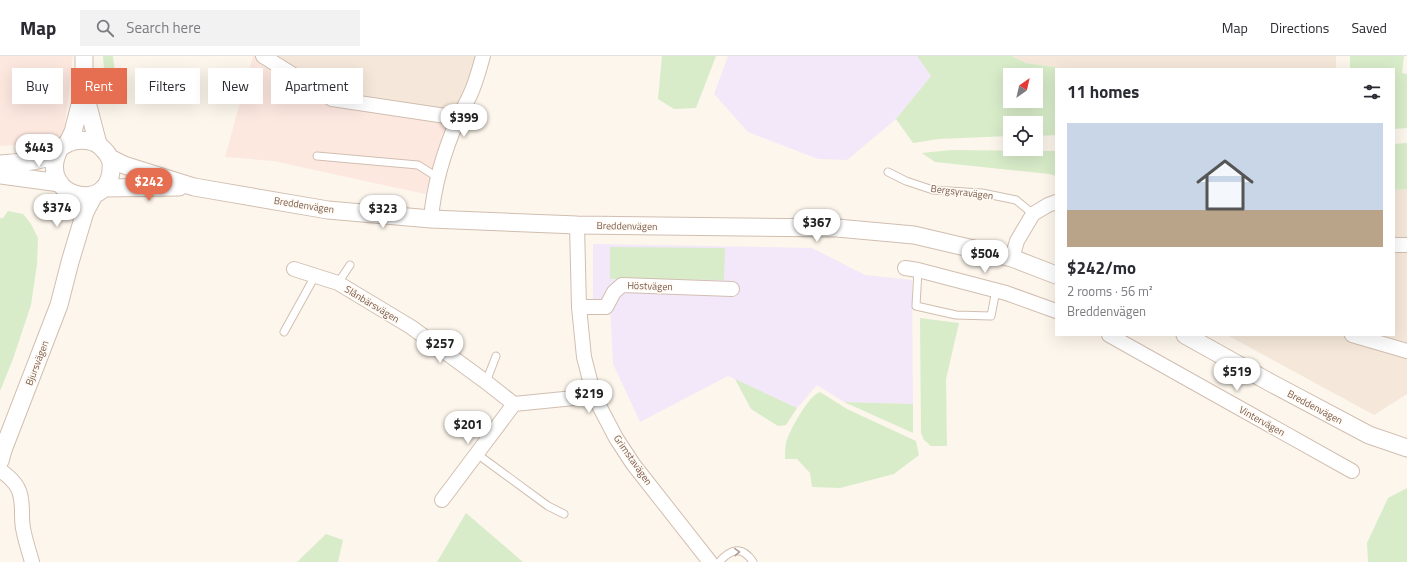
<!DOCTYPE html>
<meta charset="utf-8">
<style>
body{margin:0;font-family:"Titillium Web",sans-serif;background:#f2f2f3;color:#2b2b33;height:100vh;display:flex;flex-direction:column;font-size:15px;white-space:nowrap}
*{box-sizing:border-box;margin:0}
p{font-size:13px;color:#7c7c81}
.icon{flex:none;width:22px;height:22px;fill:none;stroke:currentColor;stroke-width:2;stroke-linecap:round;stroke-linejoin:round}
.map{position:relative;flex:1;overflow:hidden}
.drawer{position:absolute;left:1055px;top:12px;width:340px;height:268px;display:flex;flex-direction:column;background:#fff;border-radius:0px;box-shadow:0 4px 16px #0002}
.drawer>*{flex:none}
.top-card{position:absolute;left:12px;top:12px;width:380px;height:36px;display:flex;gap:8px}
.needle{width:26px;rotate:34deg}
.fabs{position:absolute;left:1003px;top:12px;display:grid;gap:8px}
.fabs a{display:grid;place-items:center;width:40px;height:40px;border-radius:0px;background:#fff;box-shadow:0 4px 16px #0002;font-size:20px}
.price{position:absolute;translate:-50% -34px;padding:0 9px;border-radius:14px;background:#fff;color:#222;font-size:13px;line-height:26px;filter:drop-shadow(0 1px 2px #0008)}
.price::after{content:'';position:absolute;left:50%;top:24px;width:12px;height:9px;margin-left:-6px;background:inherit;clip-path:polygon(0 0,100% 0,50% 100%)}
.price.on{background:#e76f51;color:#fff}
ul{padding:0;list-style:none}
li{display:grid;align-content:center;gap:8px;height:212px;padding:0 12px}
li+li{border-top:1px solid #e1e1e2}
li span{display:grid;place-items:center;height:124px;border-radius:0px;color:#555}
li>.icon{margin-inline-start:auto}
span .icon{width:72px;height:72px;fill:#fffc;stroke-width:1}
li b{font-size:17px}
h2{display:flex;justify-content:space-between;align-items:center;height:48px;padding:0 12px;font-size:17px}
.chip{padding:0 14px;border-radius:0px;background:#fff;box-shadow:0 4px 16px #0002;font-size:14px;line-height:36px}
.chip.on{background:#e76f51;color:#fff}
header{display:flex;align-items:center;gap:24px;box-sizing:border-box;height:56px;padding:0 20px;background:#fff;border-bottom:1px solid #e1e1e2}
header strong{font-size:19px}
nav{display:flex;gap:22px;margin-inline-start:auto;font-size:14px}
.search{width:280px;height:36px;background:#f2f2f3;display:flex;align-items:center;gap:10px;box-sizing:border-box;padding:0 14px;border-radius:0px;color:#7c7c81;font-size:15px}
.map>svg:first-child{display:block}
</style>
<header>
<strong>Map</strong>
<div class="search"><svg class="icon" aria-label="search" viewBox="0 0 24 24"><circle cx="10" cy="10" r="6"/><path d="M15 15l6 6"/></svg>Search here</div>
<nav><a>Map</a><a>Directions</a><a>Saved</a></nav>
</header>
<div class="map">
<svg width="1407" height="506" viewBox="0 0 1407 506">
<rect width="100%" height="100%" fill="#fdf6ec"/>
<path fill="#f5e8da" d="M272 0H477L459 48 453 54 333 37Z
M1012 0H1336V13H1068L1026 7Z
M1407 133V338L1374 359 1227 279H1394V134Z"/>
<path fill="#fde8e0" d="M0 0H73L63 86 0 90Z
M253 0H258L331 47 449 65 425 138 273 105 225 101Z"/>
<path fill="#f3e8fa" d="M728 0H917L931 20 896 63 847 104 818 103 748 76 714 38Z
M593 188 812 192 865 219 912 224 913 348 844 346 817 329 797 352 728 320 640 366 613 308 610 248 593 247Z"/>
<path fill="#d8ecc9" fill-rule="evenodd" d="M103 0H113L115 17 104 13Z
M662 0H716L696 52 674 53 658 43Z
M917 0H1012L1026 7 1068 13H1056V79L1036 80V67H1010V80L938 83 913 87 896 63 931 20ZM1010 19H1036V45H1010Z
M1350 0H1404L1402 17 1407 18V72L1394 73V13H1350Z
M1407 87V133L1394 134V88Z
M952 94 1056 95V120L1049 118 935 106 922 97Z
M8 155 23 158 31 168 38 182 37 208 31 249 13 303 0 335V162H3Z
M610 191 725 192 724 224 610 223Z
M920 262 959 267 946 323 947 390H931L924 384 921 377Z
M735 323 797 352 786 369 778 370 751 353Z
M820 336 847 353 916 385 919 399 894 418 840 432 812 431 810 417 797 403H785C785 397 785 392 786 387 789 375 809 339 820 336Z
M844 346 913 348V377Z
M1407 432V506H1368L1367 487 1388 442Z
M466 457 523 506H437Z
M326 478 343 484 338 506H297Z"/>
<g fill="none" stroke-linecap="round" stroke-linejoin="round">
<g stroke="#d1beb0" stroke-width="9">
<path id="service" d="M317 100 418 109 437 121
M888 116 906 125 933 134 982 137 1016 144 1033 158
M918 214 916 250 956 259 991 260 996 234
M338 227 350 209
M284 276 315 220
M486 326 496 300
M477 398 548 450 564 458
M719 506C731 493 742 489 753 506"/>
</g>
<g stroke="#d1beb0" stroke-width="16">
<path id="minor" d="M263 0 332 43 459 62
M431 163C434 128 444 95 458 63 463 52 469 43 473 32 477 22 480 11 483 0
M577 169 579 251 584 301 594 340 616 382 633 408 710 506
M1394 189H1407
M1012 202 1017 185 1033 158 1048 149 1056 146
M905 212 918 214 1006 237 1056 255
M294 213 338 227 411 271 486 326 514 348 594 340
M579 251H606L614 236 622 229 732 233
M1109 279 1352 415
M1352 279 1407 295
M0 414C18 427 22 435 22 456 22 462 22 467 23 472 25 484 29 495 32 506
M442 444 514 348"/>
</g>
<g stroke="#d1beb0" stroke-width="19">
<path id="tertiary" d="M84 35 98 88
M67 88 73 76 84 33V0
M110 102 124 109 194 131 328 154 431 163 577 169 837 172 914 179 1012 202 1056 219
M0 108C12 107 35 106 45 102 54 99 60 91 68 87 78 83 91 83 100 90 105 95 110 99 111 107 115 161 35 142 59 94
M0 119 60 127
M104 132 179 131
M1185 279 1271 327 1369 379 1407 392
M0 405 3 394 59 249 70 206 85 156 94 139"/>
</g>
<use href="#service" stroke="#fff" stroke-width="7"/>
<use href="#minor" stroke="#fff" stroke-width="14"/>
<use href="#tertiary" stroke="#fff" stroke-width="17"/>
</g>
<defs><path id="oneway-chevron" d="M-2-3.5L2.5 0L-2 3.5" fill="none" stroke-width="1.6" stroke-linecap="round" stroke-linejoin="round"/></defs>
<use stroke="#af9d94" href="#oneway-chevron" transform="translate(737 496) rotate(-3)"/>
<g text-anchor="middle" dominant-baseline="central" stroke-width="3" stroke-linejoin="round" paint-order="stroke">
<g font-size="10" fill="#7a5c4d" stroke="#fffaf3">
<text transform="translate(962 136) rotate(7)">Bergsyravägen</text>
<text transform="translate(304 149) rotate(9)">Breddenvägen</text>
<text transform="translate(627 170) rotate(1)">Breddenvägen</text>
<text transform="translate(650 230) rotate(2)">Höstvägen</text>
<text transform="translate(372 248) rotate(31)">Slånbärsvägen</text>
<text transform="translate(37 307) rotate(-69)">Bjursvägen</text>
<text transform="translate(1315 351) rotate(28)">Breddenvägen</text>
<text transform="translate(1262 365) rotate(29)">Vintervägen</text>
<text transform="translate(633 404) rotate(55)">Grimstavägen</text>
</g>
</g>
</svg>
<div class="fabs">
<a><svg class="needle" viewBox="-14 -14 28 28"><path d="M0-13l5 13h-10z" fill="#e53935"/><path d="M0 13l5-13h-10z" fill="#7c7c81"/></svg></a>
<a><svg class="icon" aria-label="locate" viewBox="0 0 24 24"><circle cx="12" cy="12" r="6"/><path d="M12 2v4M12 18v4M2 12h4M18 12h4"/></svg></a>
</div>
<b class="price" style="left:464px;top:82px">$399</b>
<b class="price" style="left:39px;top:112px">$443</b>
<b class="price on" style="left:149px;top:146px">$242</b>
<b class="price" style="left:57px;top:172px">$374</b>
<b class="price" style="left:383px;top:173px">$323</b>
<b class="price" style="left:817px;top:187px">$367</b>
<b class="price" style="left:985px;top:218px">$504</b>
<b class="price" style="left:440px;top:308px">$257</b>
<b class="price" style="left:1237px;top:336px">$519</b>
<b class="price" style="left:589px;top:358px">$219</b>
<b class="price" style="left:468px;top:389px">$201</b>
<div class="top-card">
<a class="chip">Buy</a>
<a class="chip on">Rent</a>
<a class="chip">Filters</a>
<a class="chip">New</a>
<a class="chip">Apartment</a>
</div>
<section class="drawer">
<h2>11 homes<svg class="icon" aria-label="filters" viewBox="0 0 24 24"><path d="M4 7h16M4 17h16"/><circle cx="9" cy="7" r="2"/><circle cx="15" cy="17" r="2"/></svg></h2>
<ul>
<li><span style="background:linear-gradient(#c9d6e8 70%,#b9a48a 0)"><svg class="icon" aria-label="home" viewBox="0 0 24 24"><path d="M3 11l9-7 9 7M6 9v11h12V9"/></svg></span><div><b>$242/mo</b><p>2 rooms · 56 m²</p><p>Breddenvägen</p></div></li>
</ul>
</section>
</div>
